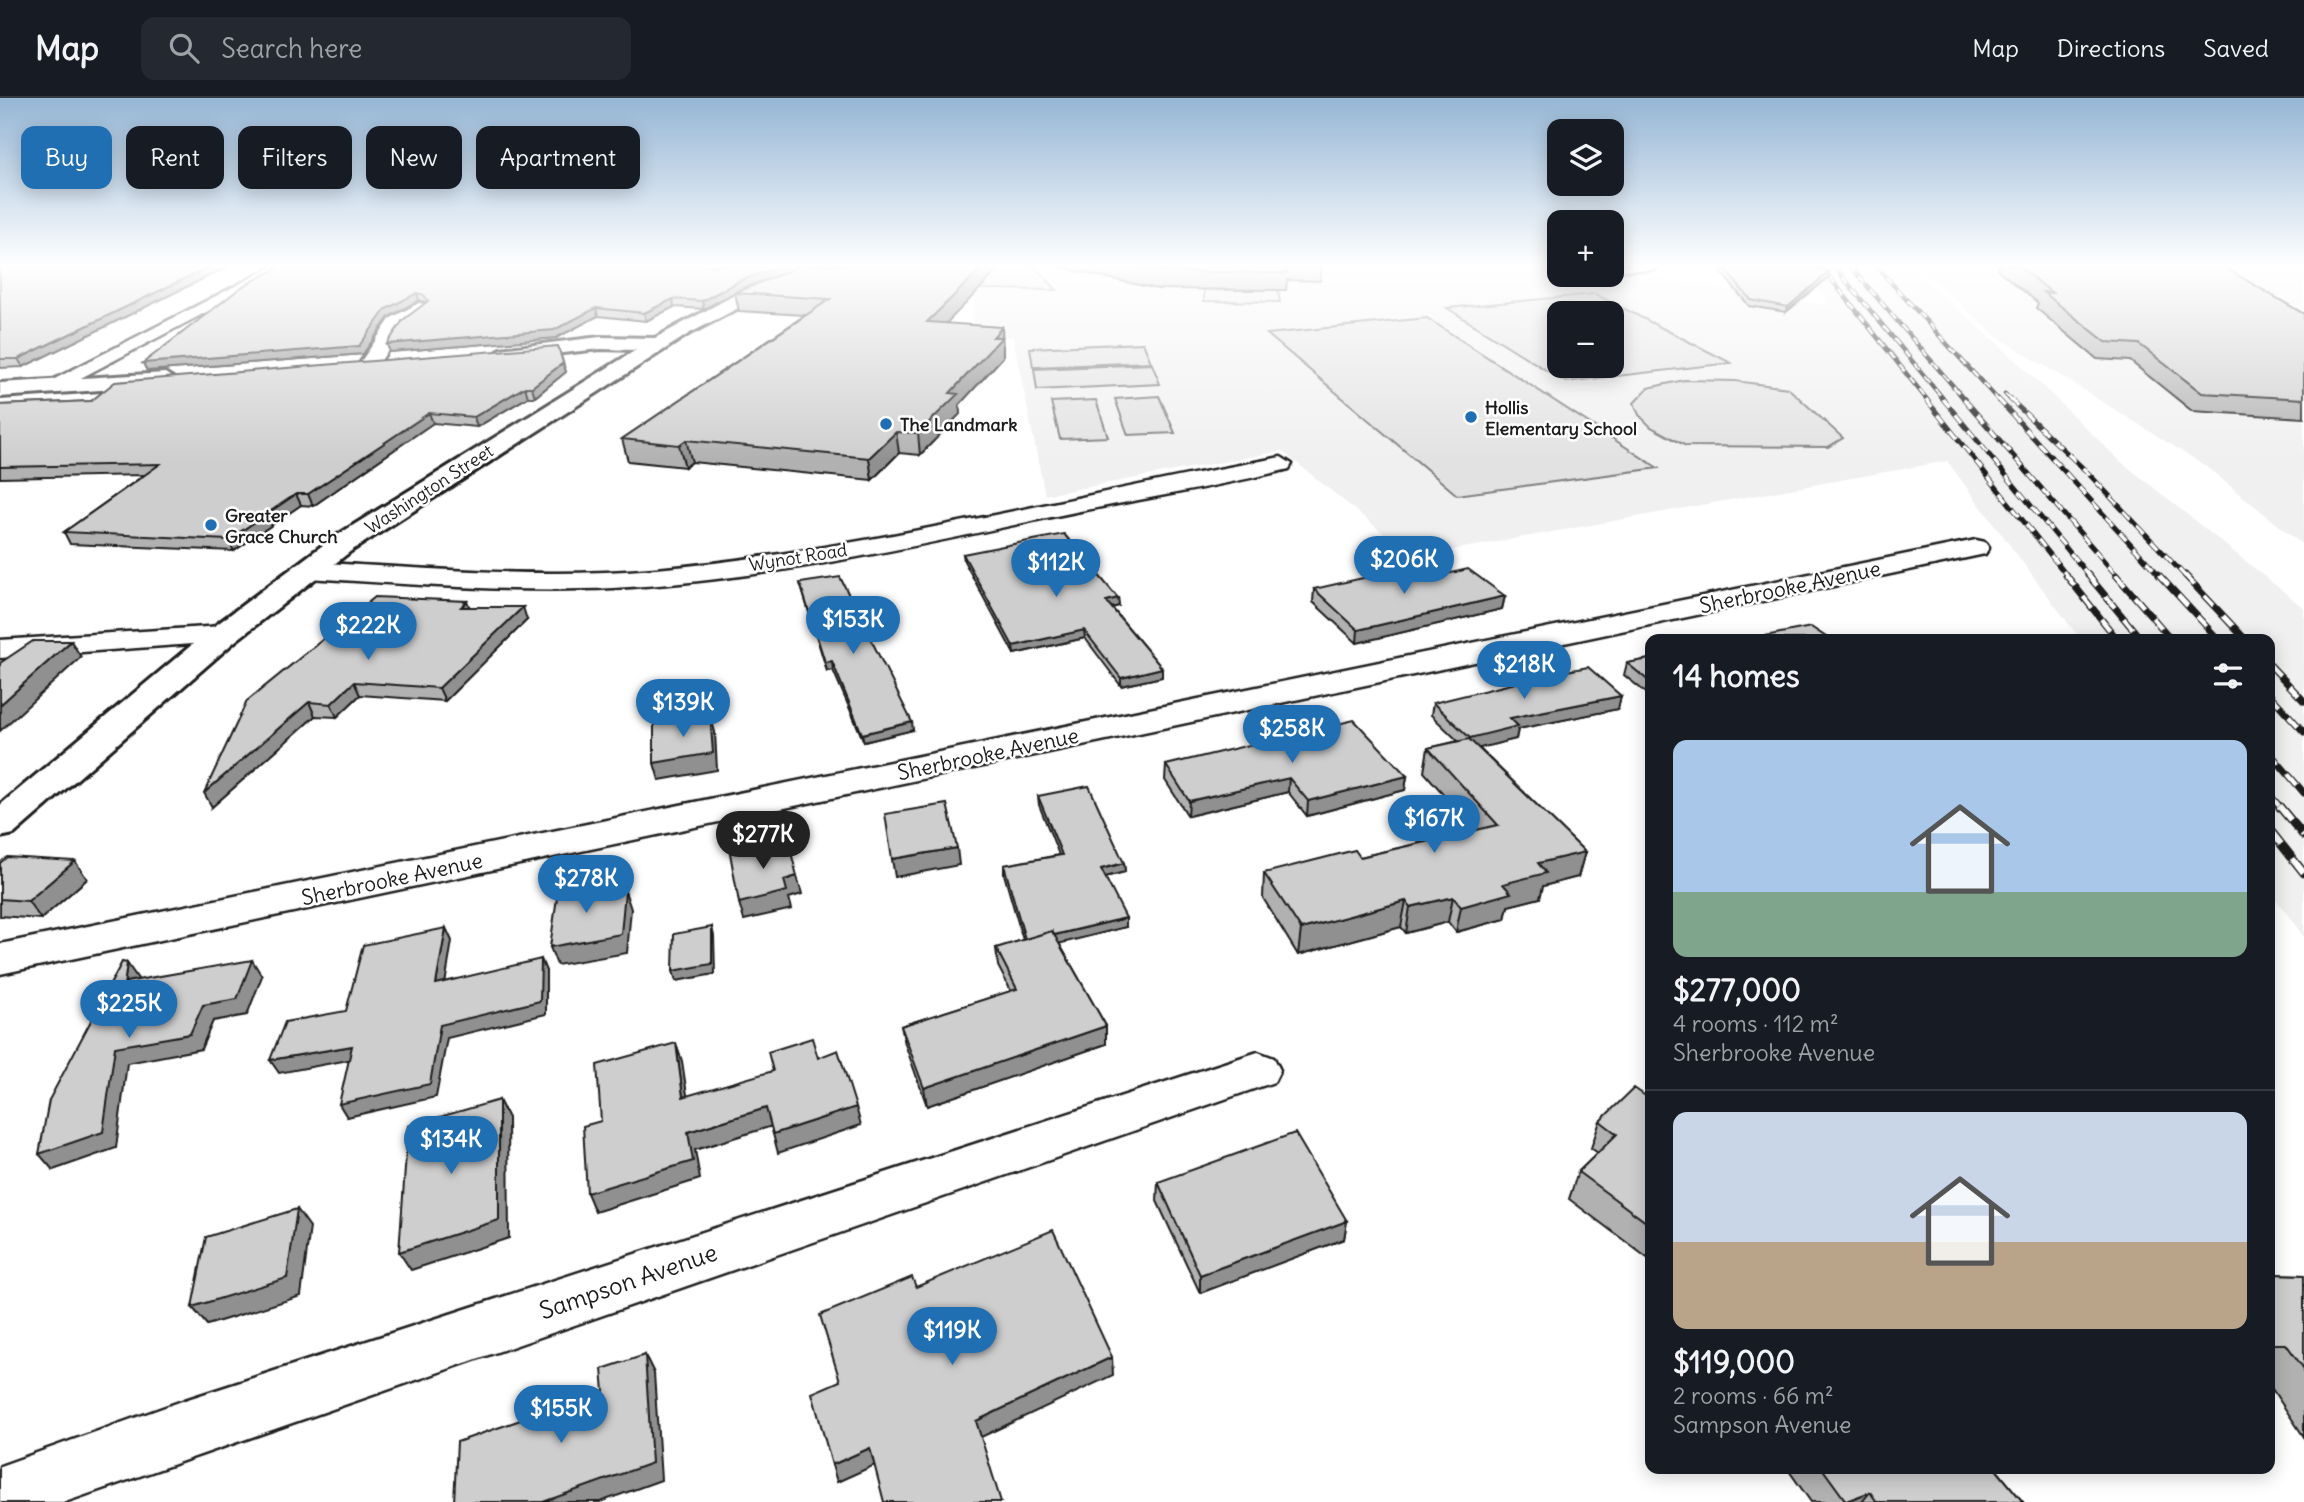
<!DOCTYPE html>
<meta charset="utf-8">
<style>
body{margin:0;font-family:Delius,sans-serif;background:#242831;color:#f1f3f6;height:100vh;display:flex;flex-direction:column;font-size:26px;white-space:nowrap}
*{box-sizing:border-box;margin:0}
p{font-size:23px;color:#9ea1a6}
.icon{flex:none;width:38px;height:38px;fill:none;stroke:currentColor;stroke-width:2;stroke-linecap:round;stroke-linejoin:round}
.map{position:relative;flex:1;overflow:hidden}
.details{position:absolute;left:1645px;top:536px;width:630px;height:840px;display:flex;flex-direction:column;background:#171b24;border-radius:14px;box-shadow:0 4px 18px #0003}
.details>*{flex:none}
.hud{position:absolute;left:21px;top:28px;width:665px;height:63px;display:flex;gap:14px}
.fabs{position:absolute;left:1547px;top:21px;display:grid;gap:14px}
.fabs a{display:grid;place-items:center;width:77px;height:77px;border-radius:14px;background:#171b24;box-shadow:0 4px 18px #0003;font-size:35px}
.price{position:absolute;translate:-50% -60px;padding:0 16px;border-radius:24px;background:#1f6fb2;color:#fff;font-size:23px;line-height:46px;filter:drop-shadow(0 2px 4px #0008)}
.price::after{content:'';position:absolute;left:50%;top:42px;width:21px;height:16px;margin-left:-10px;background:inherit;clip-path:polygon(0 0,100% 0,50% 100%)}
.price.on{background:#222;color:#fff}
ul{padding:0;list-style:none}
li{display:grid;align-content:center;gap:14px;height:371px;padding:0 28px}
li+li{border-top:2px solid #363941}
li span{display:grid;place-items:center;height:217px;border-radius:14px;color:#555}
li>.icon{margin-inline-start:auto}
span .icon{width:126px;height:126px;fill:#fffc;stroke-width:1}
li b{font-size:30px}
h2{display:flex;justify-content:space-between;align-items:center;height:84px;padding:0 28px;font-size:30px}
.chip{padding:0 24px;border-radius:14px;background:#171b24;box-shadow:0 4px 18px #0003;font-size:24px;line-height:63px}
.chip.on{background:#1f6fb2;color:#fff}
header{display:flex;align-items:center;gap:42px;box-sizing:border-box;height:98px;padding:0 35px;background:#171b24;border-bottom:2px solid #363941}
header strong{font-size:33px}
nav{display:flex;gap:38px;margin-inline-start:auto;font-size:24px}
.search{width:490px;height:63px;background:#242831;display:flex;align-items:center;gap:18px;box-sizing:border-box;padding:0 24px;border-radius:14px;color:#9ea1a6;font-size:26px}
.map>svg:first-child{display:block}
</style>
<header>
<strong>Map</strong>
<div class="search"><svg class="icon" aria-label="search" viewBox="0 0 24 24"><circle cx="10" cy="10" r="6"/><path d="M15 15l6 6"/></svg>Search here</div>
<nav><a>Map</a><a>Directions</a><a>Saved</a></nav>
</header>
<div class="map">
<svg width="2304" height="1404" viewBox="0 0 2304 1404">
<rect width="100%" height="100%" fill="#fff"/>
<filter id="ink" filterUnits="userSpaceOnUse"><feTurbulence type="fractalNoise" baseFrequency=".0143" numOctaves="2"/><feDisplacementMap in="SourceGraphic" scale="14" xChannelSelector="R" yChannelSelector="G"/><feConvolveMatrix kernelMatrix="1 2 1 2 8 2 1 2 1" color-interpolation-filters="sRGB"/></filter>
<g filter="url(#ink)">
<path fill="#f0f0f0" fill-rule="evenodd" d="M1034 167H1559V177H1612V173L1829 208 1800 167H1907L2002 249 2119 362 2304 510V839L2270 793V541H2080L1947 363 1413 459 1282 353 1045 397 1013 239 971 237 976 191 1056 192ZM1559 215H1612V268H1559Z
M1917 167H2304V448L2207 369 1995 237Z"/>
<path fill="#e2e2e2" stroke="#7f7f7f" stroke-width="2" fill-rule="evenodd" d="M871 167H1033L1057 192 976 191Z
M1204 192H1278L1280 204 1204 203Z
M1595 196 1731 265 1565 284 1447 210ZM1612 215V268H1559V215Z
M1427 220 1658 370 1457 397 1267 236Z
M1143 245 1151 264 1033 269 1030 250Z
M1152 266 1160 286 1037 292 1034 271Z
M1684 282 1735 283 1788 290 1843 340 1828 349 1686 348 1651 329 1639 317 1634 305 1648 290Z
M1159 298 1175 335 1128 337 1115 301Z
M1096 302 1108 339 1060 341 1051 304Z"/>
<g fill="none" stroke-linecap="round" stroke-linejoin="round">
<g stroke="#1c1c1c" stroke-width="5">
<path id="street" d="M276 167H296L56 293 49 295 39 289Z
M1612 167H1663L1655 172H1612Z
M419 205 425 206 428 210 404 228 376 270H362L359 266 391 220Z
M1281 359 1292 366 1289 371C1213 390 1133 402 1056 418 910 449 762 483 613 490 511 495 409 486 307 480L298 478 294 472 298 466 307 464C423 470 540 481 656 471 867 452 1073 397 1281 359Z
M1976 442 1985 444 1989 450 1985 456 0 876V846Z
M223 528 233 531 238 537 233 543 0 560V542Z
M1258 954 1274 960 1280 972 1274 984 65 1404H0V1368L185 1302Z"/>
</g>
<g stroke="#1c1c1c" stroke-width="6">
<path id="secondary" d="M814 167H839L758 200 690 235 351 453 234 544 14 736 0 739V707L212 530 331 441 636 252 600 251 507 261 500 259 497 255 500 251 600 239 655 240 744 192Z
M165 275 176 282 173 287 0 299V285Z"/>
</g>
<use href="#street" fill="#fff" fill-rule="evenodd"/>
<use href="#secondary" fill="#fff" fill-rule="evenodd"/>
<g stroke="#1c1c1c" stroke-width="4.5">
<path id="rail-far3" d="M1820 167 1928 303
M1833 167 1945 303
M1849 167 1966 303
M1875 167 1999 303
M2005 296 2012 303"/>
</g>
<g stroke="#1c1c1c" stroke-width="5">
<path id="rail-far2" d="M1926 301 2068 479
M1943 301 2090 479
M1964 301 2118 479
M1998 301 2161 479
M2010 301 2088 375 2186 479"/>
</g>
<g stroke="#1c1c1c" stroke-width="7">
<path id="rail-far1" d="M2066 477 2117 541
M2088 477 2141 541
M2116 477 2171 541
M2159 477 2218 541
M2185 477 2245 541
M2270 567 2304 603
M2270 597 2304 634
M2270 655 2304 695
M2270 697 2280 709"/>
</g>
<g stroke="#1c1c1c" stroke-width="9">
<path id="rail" d="M2279 708 2304 738
M2270 732 2304 775"/>
</g>
<use href="#rail-far3" stroke="#fff" stroke-width="2.5" stroke-dasharray="8" stroke-linecap="butt"/>
<use href="#rail-far2" stroke="#fff" stroke-width="3.5" stroke-dasharray="10" stroke-linecap="butt"/>
<use href="#rail-far1" stroke="#fff" stroke-width="4.5" stroke-dasharray="14" stroke-linecap="butt"/>
<use href="#rail" stroke="#fff" stroke-width="6" stroke-dasharray="18" stroke-linecap="butt"/>
</g>
<path fill="#b1b1b1" stroke="#1c1c1c" stroke-width="2" d="M0 167H231L23 269 0 270Z
M284 167H800L1003 248V259L959 307 960 316 920 357 899 355 872 382 692 364 685 369 628 363 622 341 805 217 739 213 735 195 780 176 743 190 704 211 674 209 646 223 598 218 556 240 390 254 387 246 426 204 419 202 389 219 363 256 147 273 143 265Z
M1050 167H1322L1320 183 1287 182 1286 192 1157 191Z
M1715 167H1809L1829 174 1828 180 1786 214 1749 208Z
M1999 167H2220L2304 216V320L2192 313 2130 263 2097 261 2036 210 2038 205 1997 171Z
M558 248 566 274 535 299H528L477 329 433 325 313 408 301 407 234 453 70 446 64 434 144 377 0 380V307L91 303Z
M963 456 1118 500 1119 508 1112 510 1162 570V579L1121 588 1085 540 1014 556 964 463Z
M1421 482 1505 498 1502 511 1357 545 1313 504 1314 491Z
M800 485 913 632 864 644 833 572 827 573Z
M470 509 527 522 445 603 360 597 337 619 315 618 212 709 247 603Z
M1650 561V598L1624 577 1627 565Z
M1621 598 1618 611 1518 631 1516 641 1479 650 1585 754 1578 779 1543 788 1540 800 1508 808 1505 821 1456 834 1448 824 1406 835 1401 829 1298 857 1263 800 1264 775 1360 759 1475 732 1424 674 1428 650 1458 643 1431 617 1433 605Z
M1166 667 1407 678 1405 692 1307 718 1288 694 1188 718 1165 682Z
M1038 698 1124 765 1125 774 1105 779 1126 829 1059 845 1106 928V946L927 1008 905 946 901 928 1011 893 998 868 996 850 1023 842 1004 776V767L1059 757 1039 707Z
M0 765 87 781 41 821 0 818Z
M1650 995V1162L1569 1101 1578 1074 1598 1055 1591 1050 1600 1023 1647 999Z
M1158 1084 1347 1123 1344 1141 1200 1195 1157 1103Z
M2270 1176 2304 1177V1339L2270 1288Z
M1787 1370H1995L2023 1404H1811Z"/>
<path fill="#909090" stroke="#1c1c1c" stroke-width="2" d="M213 167H231L23 269 18 261Z
M784 167H800L801 169 743 190 704 211 702 203 741 182Z
M985 167H1003L929 243 927 224Z
M1829 174 1828 180 1786 214 1788 209Z
M417 195 419 202 389 219 363 256 147 273 143 265 386 211Z
M673 201 674 209 646 223 644 215Z
M596 210 598 218 556 240 390 254 387 246Z
M1002 229 1003 259 959 307 960 316 920 357 918 335 993 239Z
M563 265 566 274 535 299 532 289Z
M525 289 528 299 477 329 474 319Z
M429 315 433 325 313 408 308 396Z
M896 334 899 355 872 382 869 360Z
M686 342 692 364 685 369 679 347Z
M296 396 301 407 234 453 228 442Z
M1505 498 1502 511 1357 545 1358 532Z
M1118 500 1119 508 1106 511V503Z
M467 503 472 515 461 509Z
M523 509 527 522 445 603 439 590Z
M1084 532 1085 540 1014 556 1013 548Z
M71 543 81 559 0 633V607Z
M832 563 833 572 827 573 825 564Z
M1162 570V579L1121 588V580Z
M354 584 360 597 337 619 331 606Z
M1621 598 1618 611 1518 631 1516 641 1468 653 1470 640 1510 620Z
M309 604 315 618 212 709 204 695Z
M710 617 715 634 717 672 659 682 654 665Z
M912 624 913 632 864 644 862 636Z
M1407 678 1405 692 1307 718 1308 703Z
M1289 680 1288 694 1188 718 1189 703Z
M957 750 959 767 895 779 892 761Z
M1585 754 1578 779 1543 788 1540 800 1508 808 1505 821 1456 834 1461 809 1538 765Z
M75 763 87 781 41 821 28 803Z
M1124 765 1125 774 1101 780V771Z
M797 778 802 796 789 800 792 811 744 822 739 805 784 782Z
M594 785 600 803 593 798Z
M625 793 631 811 627 855 557 867 550 849Z
M1453 799 1448 824 1406 835 1410 809Z
M1406 803 1401 829 1298 857 1301 831Z
M1126 820V829L1026 854V844Z
M712 829 714 838 715 876 676 883 673 873Z
M446 830 452 843 443 899 436 886Z
M541 861 546 873V916L447 940 436 999 347 1019 339 1006 440 927Z
M252 862 262 878 247 917 213 923 201 951 127 965 116 1050 53 1072 39 1056 115 949 203 907Z
M127 865 138 881 135 904 124 888Z
M1106 928V946L927 1008 924 990Z
M676 945 682 963 690 1017 683 999Z
M352 948 359 960 279 975 270 962Z
M499 1002 508 1020 509 1140 411 1172 399 1154Z
M856 1009 861 1027 778 1055 773 1036Z
M766 1010 772 1028 695 1052 700 1081 595 1114 587 1095 688 1034Z
M297 1111 310 1129 301 1198 207 1227 192 1209Z
M1347 1123 1344 1141 1200 1195V1177Z
M645 1257 654 1275 661 1382 600 1404H543Z
M1112 1259 1113 1277 979 1340 976 1323Z
M870 1350 875 1367 837 1384 832 1367Z
M1870 1394 1862 1404H1846V1403Z"/>
<path fill="#cecece" stroke="#1c1c1c" stroke-width="2" d="M0 167H213L18 261H0Z
M284 167H784L741 182 702 203 673 201 644 215 596 210 554 232 387 246 403 222 428 203 424 197 417 195 386 211 359 248 143 265 243 188Z
M803 167H985L927 224 1002 229 993 239H1002L950 295 958 296 918 335 896 334 869 360 686 342 679 347 622 341 830 201 735 195Z
M1127 167H1286L1287 175 1157 173Z
M1721 167H1809L1829 174 1788 209 1751 202Z
M2017 167H2220L2304 216V301L2202 295 2139 246 2106 244 2043 194 2052 195Z
M558 248 563 265 532 289H525L474 319 429 315 308 396H296L228 442 64 434 160 366 0 369V307L91 303 115 284Z
M1064 436 1118 500 1106 503 1162 570 1121 580 1084 532 1013 548 963 456Z
M1407 470 1421 482 1468 471 1505 498 1358 532 1314 491Z
M840 479 912 624 862 636 832 563 825 564 800 485Z
M375 499 467 503 461 509H523L439 590 354 584 331 606 309 604 204 695 247 603Z
M1811 529 1829 541H1750Z
M33 543H71L0 607V565Z
M1650 561V584L1627 565Z
M1588 569 1621 598 1510 620 1518 628 1470 640 1433 605 1561 574Z
M710 617 713 655 654 665V626Z
M1354 622 1407 678 1308 703 1289 680 1189 703 1166 667Z
M1469 641 1585 754 1538 765 1546 775 1503 786 1511 795 1461 809 1453 799 1410 809 1406 803 1301 831 1264 775 1355 752 1360 759 1498 727 1428 650Z
M1089 688 1124 765 1101 771 1126 820 1054 837 1052 833 1025 841 1004 767 1062 757 1038 698Z
M947 706 957 750 892 761 885 716Z
M788 742 797 778 784 782 787 793 739 805 730 755Z
M7 759 75 763 28 803 0 801V765Z
M594 785 593 798 625 793 621 836 550 849 558 792Z
M712 829V866L673 873 674 836Z
M446 830 436 886 541 861 540 903 440 927 430 986 339 1006 352 948 270 962 285 924 346 913 363 847Z
M1052 833 1106 928 924 990 901 928 1017 891 996 850Z
M252 862 237 901 203 907 190 936 115 949 103 1034 39 1056 49 1002 122 864 127 865 124 888 126 884Z
M812 940 818 960 838 952 856 1009 773 1036 766 1010 688 1034 693 1063 587 1095 583 1028 601 1023 597 967 676 945 683 999 773 973 768 954Z
M1634 990 1647 999 1650 995V1127L1578 1074 1617 1036 1600 1023Z
M499 1002V1122L399 1154 408 1028Z
M1295 1035 1347 1123 1200 1177 1158 1084Z
M297 1111 287 1180 192 1209 206 1139Z
M1053 1132 1112 1259 976 1323 1001 1404H884L870 1350 832 1367 812 1295 840 1283 820 1217 912 1179 916 1189Z
M2270 1176 2304 1177V1271L2286 1246H2270Z
M645 1257 652 1365 543 1404H454L457 1344 604 1293 602 1271Z
M1822 1370H1995L2023 1404H1877L1870 1394 1846 1403Z"/>
</g>
<linearGradient id="sky" x2="0" y2="1"><stop stop-color="#95b6d5"/><stop offset="0.46" stop-color="#fff"/><stop offset="1" stop-color="#fff" stop-opacity="0"/></linearGradient>
<rect width="2304" height="364" fill="url(#sky)"/>
<g fill="#1f6fb2" stroke="#fff" stroke-width="2.5">
<circle cx="1471" cy="319" r="7"/>
<circle cx="886" cy="326" r="7"/>
<circle cx="211" cy="427" r="7"/>
</g>
<g text-anchor="middle" dominant-baseline="central" stroke-width="5" stroke-linejoin="round" paint-order="stroke">
<g font-size="18" font-weight="bold" fill="#1c1c1c" stroke="#fff" text-anchor="start">
<text x="1485" y="309">Hollis<tspan x="1485" dy="21">Elementary School</tspan></text>
<text x="900" y="326">The Landmark</text>
<text x="225" y="417">Greater<tspan x="225" dy="21">Grace Church</tspan></text>
</g>
<g font-size="18" fill="#1c1c1c" stroke="#fff">
<text transform="translate(429 391) rotate(-33)">Washington Street</text>
<text transform="translate(798 459) rotate(-9)">Wynot Road</text>
</g>
<g font-size="21" fill="#1c1c1c" stroke="#fff">
<text transform="translate(1790 489) rotate(-12)">Sherbrooke Avenue</text>
<text transform="translate(988 656) rotate(-12)">Sherbrooke Avenue</text>
<text transform="translate(392 781) rotate(-12)">Sherbrooke Avenue</text>
</g>
<g font-size="24" fill="#1c1c1c" stroke="#fff">
<text transform="translate(628 1183) rotate(-19)">Sampson Avenue</text>
</g>
</g>
</svg>
<div class="fabs">
<a><svg class="icon" aria-label="layers" viewBox="0 0 24 24"><path d="M12 4l9 5-9 5-9-5zM3 14l9 5 9-5"/></svg></a>
<a>+</a>
<a>−</a>
</div>
<b class="price" style="left:1404px;top:498px">$206K</b>
<b class="price" style="left:1056px;top:501px">$112K</b>
<b class="price" style="left:853px;top:558px">$153K</b>
<b class="price" style="left:368px;top:564px">$222K</b>
<b class="price" style="left:1524px;top:603px">$218K</b>
<b class="price" style="left:683px;top:641px">$139K</b>
<b class="price" style="left:1292px;top:667px">$258K</b>
<b class="price" style="left:1434px;top:757px">$167K</b>
<b class="price on" style="left:763px;top:773px">$277K</b>
<b class="price" style="left:586px;top:817px">$278K</b>
<b class="price" style="left:129px;top:942px">$225K</b>
<b class="price" style="left:451px;top:1078px">$134K</b>
<b class="price" style="left:952px;top:1269px">$119K</b>
<b class="price" style="left:561px;top:1347px">$155K</b>
<div class="hud">
<a class="chip on">Buy</a>
<a class="chip">Rent</a>
<a class="chip">Filters</a>
<a class="chip">New</a>
<a class="chip">Apartment</a>
</div>
<section class="details">
<h2>14 homes<svg class="icon" aria-label="filters" viewBox="0 0 24 24"><path d="M4 7h16M4 17h16"/><circle cx="9" cy="7" r="2"/><circle cx="15" cy="17" r="2"/></svg></h2>
<ul>
<li><span style="background:linear-gradient(#a9c7e8 70%,#7fa58c 0)"><svg class="icon" aria-label="home" viewBox="0 0 24 24"><path d="M3 11l9-7 9 7M6 9v11h12V9"/></svg></span><div><b>$277,000</b><p>4 rooms · 112 m²</p><p>Sherbrooke Avenue</p></div></li>
<li><span style="background:linear-gradient(#c9d6e8 60%,#b9a48a 0)"><svg class="icon" aria-label="home" viewBox="0 0 24 24"><path d="M3 11l9-7 9 7M6 9v11h12V9"/></svg></span><div><b>$119,000</b><p>2 rooms · 66 m²</p><p>Sampson Avenue</p></div></li>
</ul>
</section>
</div>
